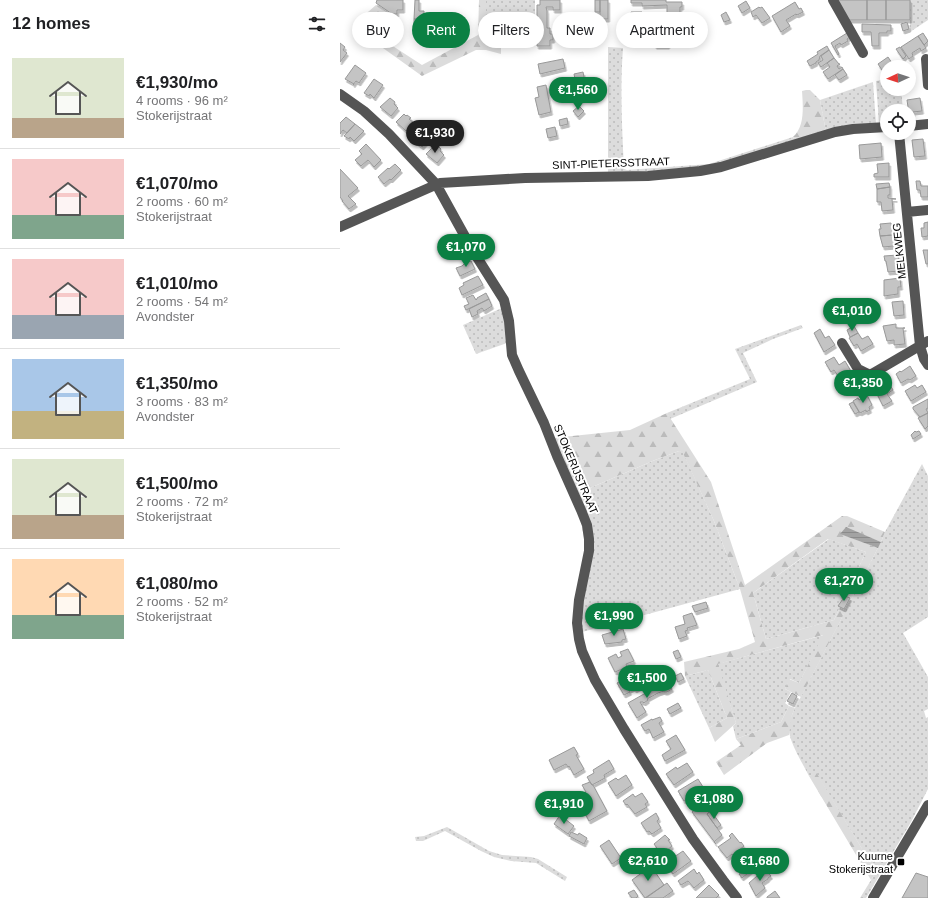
<!DOCTYPE html>
<meta charset="utf-8">
<style>
body{margin:0;font-family:Helvetica,sans-serif;background:#f2f2f2;color:#202124;height:100vh;display:flex;flex-direction:column;font-size:15px;white-space:nowrap}
*{box-sizing:border-box;margin:0}
p{font-size:13px;color:#757577}
.icon{flex:none;width:22px;height:22px;fill:none;stroke:currentColor;stroke-width:2;stroke-linecap:round;stroke-linejoin:round}
.map{position:relative;flex:1;overflow:hidden}
.sheet{display:flex;flex-direction:column;background:#fff;width:340px}
.sheet>*{flex:none}
.hud{position:absolute;left:12px;top:12px;width:380px;height:36px;display:flex;gap:8px}
.needle{width:26px;rotate:267deg}
.tools{position:absolute;left:540px;top:60px;display:grid;gap:8px}
.tools a{display:grid;place-items:center;width:36px;height:36px;border-radius:50%;background:#fff;box-shadow:0 2px 10px #0003;font-size:20px}
.price{position:absolute;translate:-50% -34px;padding:0 9px;border-radius:14px;background:#0b8043;color:#fff;font-size:13px;line-height:26px;filter:drop-shadow(0 1px 2px #0008)}
.price::after{content:'';position:absolute;left:50%;top:24px;width:12px;height:9px;margin-left:-6px;background:inherit;clip-path:polygon(0 0,100% 0,50% 100%)}
.price.selected{background:#222;color:#fff}
ul{padding:0;list-style:none}
li{display:flex;align-items:center;gap:12px;height:100px;padding:0 12px}
li+li{border-top:1px solid #e0e0e0}
li span{display:grid;place-items:center;flex:none;width:112px;height:80px;border-radius:0px;color:#555}
li>.icon{margin-inline-start:auto}
span .icon{width:48px;height:48px;fill:#fffc;stroke-width:1}
li b{font-size:17px}
h2{display:flex;justify-content:space-between;align-items:center;height:48px;padding:0 12px;font-size:17px}
.pill{padding:0 14px;border-radius:18px;background:#fff;box-shadow:0 2px 10px #0003;font-size:14px;line-height:36px}
.pill.selected{background:#0b8043;color:#fff}
main{display:flex;flex:1;min-height:0}
.map>svg:first-child{display:block}
</style>
<main>
<section class="sheet">
<h2>12 homes<svg class="icon" aria-label="filters" viewBox="0 0 24 24"><path d="M4 7h16M4 17h16"/><circle cx="9" cy="7" r="2"/><circle cx="15" cy="17" r="2"/></svg></h2>
<ul>
<li><span style="background:linear-gradient(#dfe7d0 75%,#b9a48a 0)"><svg class="icon" aria-label="home" viewBox="0 0 24 24"><path d="M3 11l9-7 9 7M6 9v11h12V9"/></svg></span><div><b>€1,930/mo</b><p>4 rooms · 96 m²</p><p>Stokerijstraat</p></div></li>
<li><span style="background:linear-gradient(#f6c9c9 70%,#7fa58c 0)"><svg class="icon" aria-label="home" viewBox="0 0 24 24"><path d="M3 11l9-7 9 7M6 9v11h12V9"/></svg></span><div><b>€1,070/mo</b><p>2 rooms · 60 m²</p><p>Stokerijstraat</p></div></li>
<li><span style="background:linear-gradient(#f6c9c9 70%,#9aa5b1 0)"><svg class="icon" aria-label="home" viewBox="0 0 24 24"><path d="M3 11l9-7 9 7M6 9v11h12V9"/></svg></span><div><b>€1,010/mo</b><p>2 rooms · 54 m²</p><p>Avondster</p></div></li>
<li><span style="background:linear-gradient(#a9c7e8 65%,#c2b280 0)"><svg class="icon" aria-label="home" viewBox="0 0 24 24"><path d="M3 11l9-7 9 7M6 9v11h12V9"/></svg></span><div><b>€1,350/mo</b><p>3 rooms · 83 m²</p><p>Avondster</p></div></li>
<li><span style="background:linear-gradient(#dfe7d0 70%,#b9a48a 0)"><svg class="icon" aria-label="home" viewBox="0 0 24 24"><path d="M3 11l9-7 9 7M6 9v11h12V9"/></svg></span><div><b>€1,500/mo</b><p>2 rooms · 72 m²</p><p>Stokerijstraat</p></div></li>
<li><span style="background:linear-gradient(#ffd9b3 70%,#7fa58c 0)"><svg class="icon" aria-label="home" viewBox="0 0 24 24"><path d="M3 11l9-7 9 7M6 9v11h12V9"/></svg></span><div><b>€1,080/mo</b><p>2 rooms · 52 m²</p><p>Stokerijstraat</p></div></li>
</ul>
</section>
<div class="map">
<svg width="588" height="898" viewBox="0 0 588 898">
<defs>
<pattern id="grass-dots" width="8" height="8" patternUnits="userSpaceOnUse"><rect width="8" height="8" fill="#dcdcdc"/><path d="M2 2h.1M6 6h.1" fill="none" stroke="#bbb" stroke-width="1.8" stroke-linecap="round"/></pattern>
<pattern id="forest-firs" width="22" height="20" patternUnits="userSpaceOnUse"><rect width="22" height="20" fill="#dcdcdc"/><path d="M5 1l3.5 6h-7zM16 11l3.5 6h-7z" fill="#bbb"/></pattern>
<pattern id="water-rules" width="6" height="5" patternUnits="userSpaceOnUse"><rect width="6" height="5" fill="#a3a3a3"/><path d="M0 2.5h6" fill="none" stroke="#8b8b8b"/></pattern>
<filter id="shadow"><feDropShadow dx="1.5" dy="3" stdDeviation="0" flood-color="#0004"/></filter>
</defs>
<rect width="100%" height="100%" fill="#fff"/>
<path fill="url(#grass-dots)" d="M146 0H195V28L183 29 181 34 174 39 165 37V29L146 14Z
M570 0H588V20L570 32Z
M268 47 283 48C280 88 282 128 284 169L287 170 369 164 453 137 455 142 386 164 268 175Z
M547 79V89H561L563 111H547V124H539L536 81Z
M533 82 536 124 486 132 480 100Z
M162 308 167 330V343L136 354 123 325Z
M461 325 463 328 433 339 403 353 417 382 330 419 327 413 410 379 395 349Z
M339 451 343 452 374 521 400 589 242 632 240 623 249 565 236 494 315 460Z
M582 464 588 476V617L563 633 588 677V709L584 711 586 718 588 717V789L571 822 526 898H520L536 872 476 773 469 776C463 764 453 748 450 736 447 728 451 716 455 708L541 542 545 532Z
M489 539 526 552 494 620 426 639 413 593Z
M484 635 459 683 450 679 445 689 451 692 445 703 449 706 441 722 396 739 393 726 396 723 377 664Z
M368 670 387 718 369 728 345 676Z
M107 827 149 851 162 855 191 857 198 859 227 877 225 881 196 863 171 861 154 857 141 851 105 831 83 841H76L75 837 84 836Z"/>
<path fill="url(#forest-firs)" fill-rule="evenodd" d="M139 0H146V14C154 15 159 16 165 22V37L174 39 181 34 183 29 195 28V46H161V54L146 50H136L82 76 22 33 13 25 36 5 49 15 28 30 82 65 138 35Z
M466 90H470L480 100 486 132 455 142 453 137C465 127 463 106 462 91Z
M327 413 371 482 405 585 502 516H507L545 532 541 542 506 528 501 534 538 548 461 697 445 689 449 679 459 683 483 635 378 664 396 723 375 742 369 728 387 718 368 670 345 676 344 662 399 649 415 642 400 589 374 521 343 453 339 451 315 460 236 494 213 438 290 430ZM488 539 526 552 494 620 426 639 413 593Z
M449 706 455 708 452 715 449 735 427 743 384 775 376 762 401 745 396 739 441 722Z
M476 772 536 872 531 880 469 776Z"/>
<path fill="url(#water-rules)" d="M506 527 541 542 538 548 500 534Z"/>
<path fill="#c4c4c4" stroke="#999" filter="url(#shadow)" d="M37 0H63V10H57V14H52L36 3Z
M75 0H79V11H84V19H74Z
M200 0H220V10H213V7H206L207 11V28H210V34H213V40H210V46H197V5H200Z
M255 0H260V12H255Z
M260 0H268V19H260Z
M291 0H326V2H342V7H340V20H327V5L302 6V3H291Z
M495 0H527V20H507Z
M527 0H546V20H527Z
M546 0H570V20H546Z
M406 1 410 8 402 13 398 6Z
M455 2 459 9 461 8 463 12 457 15 456 14 446 20 450 26 441 32 432 16Z
M419 7 420 8 422 7 430 18 422 23 416 15 413 17 411 12Z
M291 12H302V34H291Z
M386 12 390 20 384 22 381 15Z
M74 19H84V25H74Z
M315 20H320V26H325V39H328V46H315Z
M567 22 569 29 563 31 561 24Z
M522 24 551 25V31H547V33H539V46H532L531 32H522Z
M507 33 510 37 507 39 508 41 501 45 500 43 495 46 499 54 498 55 491 43Z
M583 33 588 41 584 45 578 36Z
M578 36 586 48 581 51 580 48 572 53 573 56 569 59 561 47Z
M0 43 5 47 3 50 7 53 0 62Z
M487 46 489 50 480 56 479 60 476 62V63L470 66 467 61 478 54 477 52Z
M560 47 566 56 563 59 556 49Z
M489 50 494 58 481 67 478 63 483 60 481 56Z
M548 57 554 66 547 67V71L544 73 538 64Z
M494 58 499 64H500L497 66 499 69 502 67 503 69 488 79 483 72 490 67 487 63Z
M223 59 225 68 200 74 198 64Z
M15 65 26 73 19 83 16 81 13 85 14 84 5 79Z
M503 69 507 75 499 80 495 75Z
M243 72 248 96 239 98 234 74Z
M34 79 43 85 34 98 30 94 29 96 24 93Z
M206 85 211 112 199 115 195 98 199 97 197 87Z
M50 98 55 102 54 104 58 108 51 116 40 107Z
M580 98 582 111 573 112V114H569L567 100Z
M239 106 244 111 238 117 233 111Z
M64 114 66 116 67 115 71 118 69 119 74 123 66 131 56 122Z
M6 117 15 124 7 133 3 130 0 134V123Z
M227 118 228 124 220 126 219 120Z
M15 124 24 131 14 141 10 137 9 139 4 136Z
M215 127 217 136 208 138 206 129Z
M80 130 82 132 83 130 86 133 85 135 89 139 82 147 71 138Z
M583 139 585 156 574 157 572 140Z
M541 143 542 157 520 159 519 145Z
M26 144 41 160 34 167 28 160 21 166 15 160 22 154 19 151Z
M94 146 96 148 98 146 101 149 100 151 104 155 97 163 86 154Z
M549 163V177H534V174L538 173 537 164Z
M55 164 61 170 51 180 50 179 44 184 38 177 48 168 49 169Z
M0 169 18 188 8 196 16 204 9 209 2 201H3L0 197Z
M576 181H580L581 186H588V197H581L580 190H577Z
M549 183 550 187 537 189 536 184Z
M550 187V195H548V198L556 199H552L553 210 542 211 541 202H537V189Z
M588 222V236L582 237 581 228H584V223Z
M551 223 553 235 540 236 539 229H541L540 224Z
M553 235 554 246 543 247 540 236Z
M583 250H588V264H586Z
M558 255 560 271 548 272 546 261H545L544 256Z
M131 261 135 269 120 276 116 268 122 266 125 263Z
M138 276 143 285 122 295 119 288 124 285 123 283Z
M560 278 561 287H558V294L544 296V280Z
M146 293 149 299 126 310 124 306 129 304 126 298 133 295 136 300 137 299V298Z
M149 299 152 306 144 311 142 308 137 311 138 314 132 317 129 309Z
M563 301 564 315 554 316 552 302Z
M556 324V328H565H563L565 344 554 345V340L547 341 543 326Z
M514 326 518 333 510 337 507 330Z
M480 329 485 338 489 336 495 345 484 352 474 333Z
M518 333 522 339 528 336 533 344 521 351 517 344 514 346 509 338Z
M494 357 499 365 505 361 512 373 507 376 505 372 498 376 494 370 491 372 485 362Z
M570 366 576 376 570 380 568 379 561 383 556 374 560 371 561 372Z
M547 380 553 390 547 394 552 401 543 406 534 388Z
M575 385 577 388 582 385 586 392 571 401 565 391Z
M527 395 532 405 529 407 530 410 526 412V410L520 413 513 401 518 398 519 400Z
M588 399V408L586 409 588 413 580 417 573 409V407Z
M513 402 519 412 515 414 509 404Z
M588 413V426L585 429 578 418Z
M575 431 576 432 579 431 581 434 573 439 571 435Z
M505 596 510 598 504 609 498 606Z
M366 602 368 608 355 612 352 606Z
M352 613 357 625 347 628 348 630 345 631 347 636 339 639 335 627 345 624 343 616Z
M283 629 286 639 282 640V642L265 644 262 635Z
M288 649 294 661 286 664 287 667 275 672 268 658 276 654 278 658 282 656 280 652Z
M338 650 341 657 336 659 333 652Z
M291 670 292 673 296 671 304 685 295 690 294 688 289 690 290 692 284 695 277 683 289 677 288 672Z
M341 673 344 679 338 682 335 676Z
M327 681 332 689 327 692H324V691L318 693 307 699 308 700 304 703 303 702H300L306 712 297 718 288 703Z
M452 693 457 696 453 704 447 701Z
M338 703 341 708 330 714 327 709Z
M320 717 322 721 319 723 324 732 313 738 309 729 305 731 301 725 312 719V720Z
M336 735 345 750 325 761 322 755 331 749 326 741Z
M234 747 238 754 236 755 244 769 234 775 229 766 228 767 226 764 214 770 209 760Z
M269 760 274 769 264 775 265 778 252 785 247 777 254 773 253 770Z
M347 763 353 772 334 785 326 774 336 767 337 769Z
M286 775 292 785 276 796 268 783 276 778 278 780Z
M358 779 363 787 350 795 351 797 344 801 338 791Z
M250 782 252 785H253L267 811 249 821 240 804 246 801 242 794 246 792 242 785Z
M302 793 308 802 305 804 307 807 295 814 287 804 286 805 283 801 293 794 295 797Z
M229 796 232 801 224 807 220 802Z
M363 803 369 812 367 814 382 835 374 842 376 844 352 812Z
M371 811 381 825 377 828 367 814Z
M316 813 319 819 317 821 321 828 312 834 309 831 307 832 301 823Z
M220 815 234 826 228 834 214 824Z
M231 832 238 835 239 833 247 838 244 844 229 836Z
M392 833 400 843 401 842 404 846 393 855 392 854 387 858 378 847 391 838 389 836Z
M325 835 330 840H328L332 846 325 852 323 849 319 851 314 844Z
M269 840 281 858 272 864 260 846Z
M409 849 418 860 410 867 413 869 402 878 399 874 403 872 399 867 395 869 393 866 406 855 404 853Z
M343 851 351 861 333 874 325 863Z
M311 866 324 885 305 898 292 880Z
M354 869 357 874 359 872 364 880 354 888 348 881 341 885 338 881Z
M425 869 431 876 428 878V879L422 883 425 888 416 896 409 883Z
M576 873 588 877V898H562Z
M327 883 333 891 323 898H306Z
M369 885 379 895 376 898H356Z
M294 890 298 896 296 898H292L288 893Z
M435 891 440 898H427V897Z"/>
<g fill="none" stroke-linecap="round" stroke-linejoin="round">
<path stroke="#555" stroke-width="10" d="M493 0 523 53
M586 59 588 85
M0 94 24 111 49 134 96 184 133 251 164 300 169 321 172 355 179 371 204 423 217 456 241 510 247 525 249 539V551L239 600 237 623 239 639 242 651 255 680 284 729 353 839 383 880 397 898
M569 126 588 124
M559 133 580 346 584 359 588 365
M567 212 588 210
M0 227 100 183 185 178 308 176 360 171 381 167 495 132 513 129 547 127
M502 343 518 369 530 375
M506 389 588 341
M533 898 588 805"/>
</g>
<rect fill="#000" stroke="#fff" stroke-width="1.5" x="557" y="858" width="8" height="8" rx="2"/>
<g text-anchor="middle" dominant-baseline="central" stroke-width="4" stroke-linejoin="round" paint-order="stroke">
<g font-size="11" fill="#000" stroke="#fff">
<text transform="translate(271 163) rotate(-2)">SINT-PIETERSSTRAAT</text>
<text transform="translate(559 251) rotate(-96)">MELKWEG</text>
<text transform="translate(236 469) rotate(67)">STOKERIJSTRAAT</text>
</g>
<g font-size="11" fill="#000" stroke="#fff" text-anchor="end">
<text x="553" y="856">Kuurne<tspan x="553" dy="13">Stokerijstraat</tspan></text>
</g>
</g>
</svg>
<div class="tools">
<a><svg class="needle" viewBox="-14 -14 28 28"><path d="M0-13l5 13h-10z" fill="#e53935"/><path d="M0 13l5-13h-10z" fill="#757577"/></svg></a>
<a><svg class="icon" aria-label="locate" viewBox="0 0 24 24"><circle cx="12" cy="12" r="6"/><path d="M12 2v4M12 18v4M2 12h4M18 12h4"/></svg></a>
</div>
<b class="price" style="left:238px;top:111px">€1,560</b>
<b class="price selected" style="left:95px;top:154px">€1,930</b>
<b class="price" style="left:126px;top:268px">€1,070</b>
<b class="price" style="left:512px;top:332px">€1,010</b>
<b class="price" style="left:523px;top:404px">€1,350</b>
<b class="price" style="left:504px;top:602px">€1,270</b>
<b class="price" style="left:274px;top:637px">€1,990</b>
<b class="price" style="left:307px;top:699px">€1,500</b>
<b class="price" style="left:374px;top:820px">€1,080</b>
<b class="price" style="left:224px;top:825px">€1,910</b>
<b class="price" style="left:308px;top:882px">€2,610</b>
<b class="price" style="left:420px;top:882px">€1,680</b>
<div class="hud">
<a class="pill">Buy</a>
<a class="pill selected">Rent</a>
<a class="pill">Filters</a>
<a class="pill">New</a>
<a class="pill">Apartment</a>
</div>
</div>
</main>
